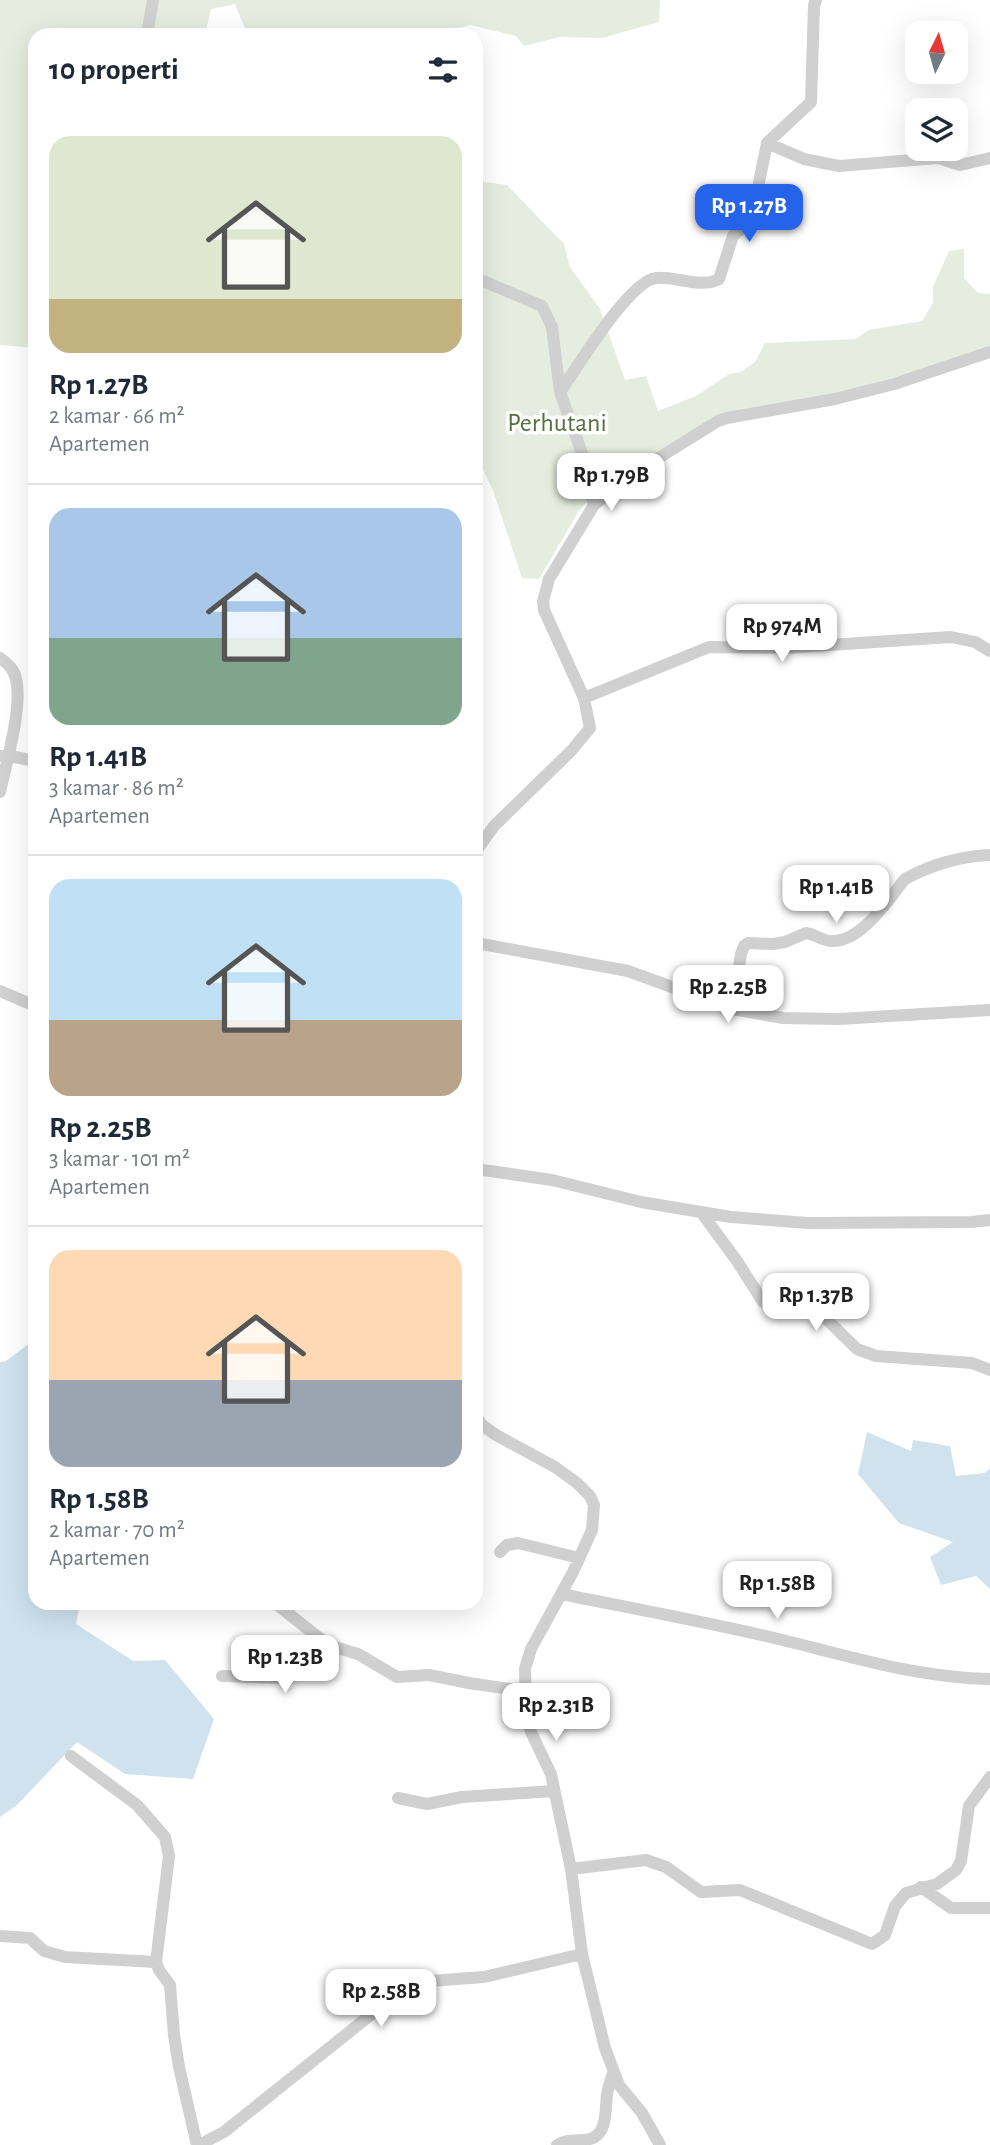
<!DOCTYPE html>
<html lang="id">
<meta charset="utf-8">
<style>
body{margin:0;font-family:"Alegreya Sans",sans-serif;background:#f6f6f7;color:#1f2937;height:100vh;display:flex;flex-direction:column;font-size:26px;white-space:nowrap}
*{box-sizing:border-box;margin:0}
p{font-size:23px;color:#747a83}
.icon{flex:none;width:38px;height:38px;fill:none;stroke:currentColor;stroke-width:2;stroke-linecap:round;stroke-linejoin:round}
.map{position:relative;flex:1;overflow:hidden}
.drawer{position:absolute;left:28px;top:28px;width:455px;height:1582px;display:flex;flex-direction:column;background:#fff;border-radius:21px;box-shadow:0 7px 28px #0002}
.drawer>*{flex:none}
.needle{width:46px;rotate:5deg}
.fabs{position:absolute;left:905px;top:21px;display:grid;gap:14px}
.fabs a{display:grid;place-items:center;width:63px;height:63px;border-radius:14px;background:#fff;box-shadow:0 7px 28px #0002;font-size:35px}
.price{position:absolute;translate:-50% -60px;padding:0 16px;border-radius:14px;background:#fff;color:#222;font-size:23px;line-height:46px;filter:drop-shadow(0 2px 4px #0008)}
.price::after{content:'';position:absolute;left:50%;top:42px;width:21px;height:16px;margin-left:-10px;background:inherit;clip-path:polygon(0 0,100% 0,50% 100%)}
.price.active{background:#2563eb;color:#fff}
ul{padding:0;list-style:none}
li{display:grid;align-content:center;gap:14px;height:371px;padding:0 21px}
li+li{border-top:2px solid #e0e1e3}
li span{display:grid;place-items:center;height:217px;border-radius:21px;color:#555}
li>.icon{margin-inline-start:auto}
span .icon{width:126px;height:126px;fill:#fffc;stroke-width:1}
li b{font-size:30px}
h2{display:flex;justify-content:space-between;align-items:center;height:84px;padding:0 21px;font-size:30px}
.map>svg:first-child{display:block}
</style>
<div class="map">
<svg width="990" height="2145" viewBox="0 0 990 2145">
<rect width="100%" height="100%" fill="#fff"/>
<path fill="#e6ecdf" d="M0 0H660L659 22 602 38 560 37 524 46 516 36 470 25 457 29 455 35H251L244 26 235 4 211 9 205 35H35V348L0 345Z
M476 181 507 185 564 244 570 267 600 309 625 380 646 376 658 411 696 396 729 374 741 372 755 362 765 343 856 339 869 330 922 321 933 303V287L949 251 964 249V278L978 293 990 294V349L834 395 727 414 598 491 580 509 539 579 522 578 493 490 476 455Z"/>
<path fill="#cfe2ee" d="M35 1339V1603H80L76 1624 133 1661 165 1660 214 1719 193 1779 125 1774 77 1742 17 1805 0 1817V1362L6 1361Z
M867 1432 911 1451 913 1440 950 1446 956 1476 985 1473 990 1468V1589L976 1576 941 1585 930 1557 953 1542 899 1523 858 1474Z"/>
<g fill="none" stroke-linecap="round" stroke-linejoin="round">
<path stroke="#d0d0d0" stroke-width="12" d="M147 35 153 0
M767 143 804 159 839 166 938 158 960 165 990 158
M476 278 542 306 552 327 560 392 583 456 594 505
M560 392C577 368 629 281 656 278 675 276 702 289 719 279L733 236 749 221 753 212 767 143 811 102 814 5 816 0
M0 658C8 664 14 669 16 679 23 706 6 764 0 792
M584 698 709 647 784 648 951 637 975 642 990 651
M0 756H10L35 761
M476 851 494 826 572 750 590 728 584 698 544 610 543 601 549 579 594 505 628 477 718 421 727 418 835 399 894 384 990 352
M476 943 628 971 732 1009 783 1018 839 1019 990 1010
M0 991 35 1006
M732 1009 741 954 744 946 748 943 773 944 785 942 806 933C815 934 822 941 832 941 861 942 888 900 905 879 930 865 961 856 990 855
M476 1169 552 1180 641 1202 731 1217 808 1223 971 1222 990 1220
M701 1212 737 1261 763 1302 817 1310 857 1349 876 1356 972 1363 990 1370
M476 1416 482 1425 496 1435 555 1467 577 1483 590 1496 594 1505 592 1530 573 1572 531 1649 525 1669 526 1711 531 1732 551 1774 571 1869 582 1954 605 2048 619 2085 642 2113 660 2145
M500 1552 507 1545 518 1543 579 1558
M561 1594C631 1608 701 1621 770 1637 843 1654 915 1678 990 1679
M275 1603 328 1645 358 1654 397 1677 429 1675 469 1683 524 1691
M222 1676 286 1678 313 1654 328 1645
M71 1756 137 1805 165 1837 169 1856 156 1962 159 1970 170 1985 174 2035 179 2067 197 2145
M398 1798 427 1804 462 1797 554 1791
M571 1869 646 1860 666 1867 701 1892 740 1890 872 1944 885 1935 895 1906 906 1893 937 1884 956 1870 961 1861 969 1806 990 1777
M921 1887 951 1908H990
M0 1936 30 1938 44 1951 65 1957 156 1962
M199 2145 224 2132 408 1985 430 1981 484 1977 582 1954
M557 2145C568 2138 578 2142 590 2139 608 2134 605 2109 607 2095 608 2087 611 2080 613 2073"/>
</g>
<g text-anchor="middle" dominant-baseline="central" stroke-width="7" stroke-linejoin="round" paint-order="stroke">
<g font-size="26" fill="#56703f" stroke="#fff">
<text x="557" y="423">Perhutani</text>
</g>
</g>
</svg>
<div class="fabs">
<a><svg class="needle" viewBox="-14 -14 28 28"><path d="M0-13l5 13h-10z" fill="#e53935"/><path d="M0 13l5-13h-10z" fill="#747a83"/></svg></a>
<a><svg class="icon" aria-label="layers" viewBox="0 0 24 24"><path d="M12 4l9 5-9 5-9-5zM3 14l9 5 9-5"/></svg></a>
</div>
<b class="price active" style="left:749px;top:244px">Rp 1.27B</b>
<b class="price" style="left:611px;top:513px">Rp 1.79B</b>
<b class="price" style="left:782px;top:664px">Rp 974M</b>
<b class="price" style="left:836px;top:925px">Rp 1.41B</b>
<b class="price" style="left:728px;top:1025px">Rp 2.25B</b>
<b class="price" style="left:816px;top:1333px">Rp 1.37B</b>
<b class="price" style="left:777px;top:1621px">Rp 1.58B</b>
<b class="price" style="left:285px;top:1695px">Rp 1.23B</b>
<b class="price" style="left:556px;top:1743px">Rp 2.31B</b>
<b class="price" style="left:381px;top:2029px">Rp 2.58B</b>
<section class="drawer">
<h2>10 properti<svg class="icon" aria-label="filters" viewBox="0 0 24 24"><path d="M4 7h16M4 17h16"/><circle cx="9" cy="7" r="2"/><circle cx="15" cy="17" r="2"/></svg></h2>
<ul>
<li><span style="background:linear-gradient(#dfe7d0 75%,#c2b280 0)"><svg class="icon" aria-label="home" viewBox="0 0 24 24"><path d="M3 11l9-7 9 7M6 9v11h12V9"/></svg></span><div><b>Rp 1.27B</b><p>2 kamar · 66 m²</p><p>Apartemen</p></div></li>
<li><span style="background:linear-gradient(#a9c7e8 60%,#7fa58c 0)"><svg class="icon" aria-label="home" viewBox="0 0 24 24"><path d="M3 11l9-7 9 7M6 9v11h12V9"/></svg></span><div><b>Rp 1.41B</b><p>3 kamar · 86 m²</p><p>Apartemen</p></div></li>
<li><span style="background:linear-gradient(#bfe0f5 65%,#b9a48a 0)"><svg class="icon" aria-label="home" viewBox="0 0 24 24"><path d="M3 11l9-7 9 7M6 9v11h12V9"/></svg></span><div><b>Rp 2.25B</b><p>3 kamar · 101 m²</p><p>Apartemen</p></div></li>
<li><span style="background:linear-gradient(#ffd9b3 60%,#9aa5b1 0)"><svg class="icon" aria-label="home" viewBox="0 0 24 24"><path d="M3 11l9-7 9 7M6 9v11h12V9"/></svg></span><div><b>Rp 1.58B</b><p>2 kamar · 70 m²</p><p>Apartemen</p></div></li>
</ul>
</section>
</div>
